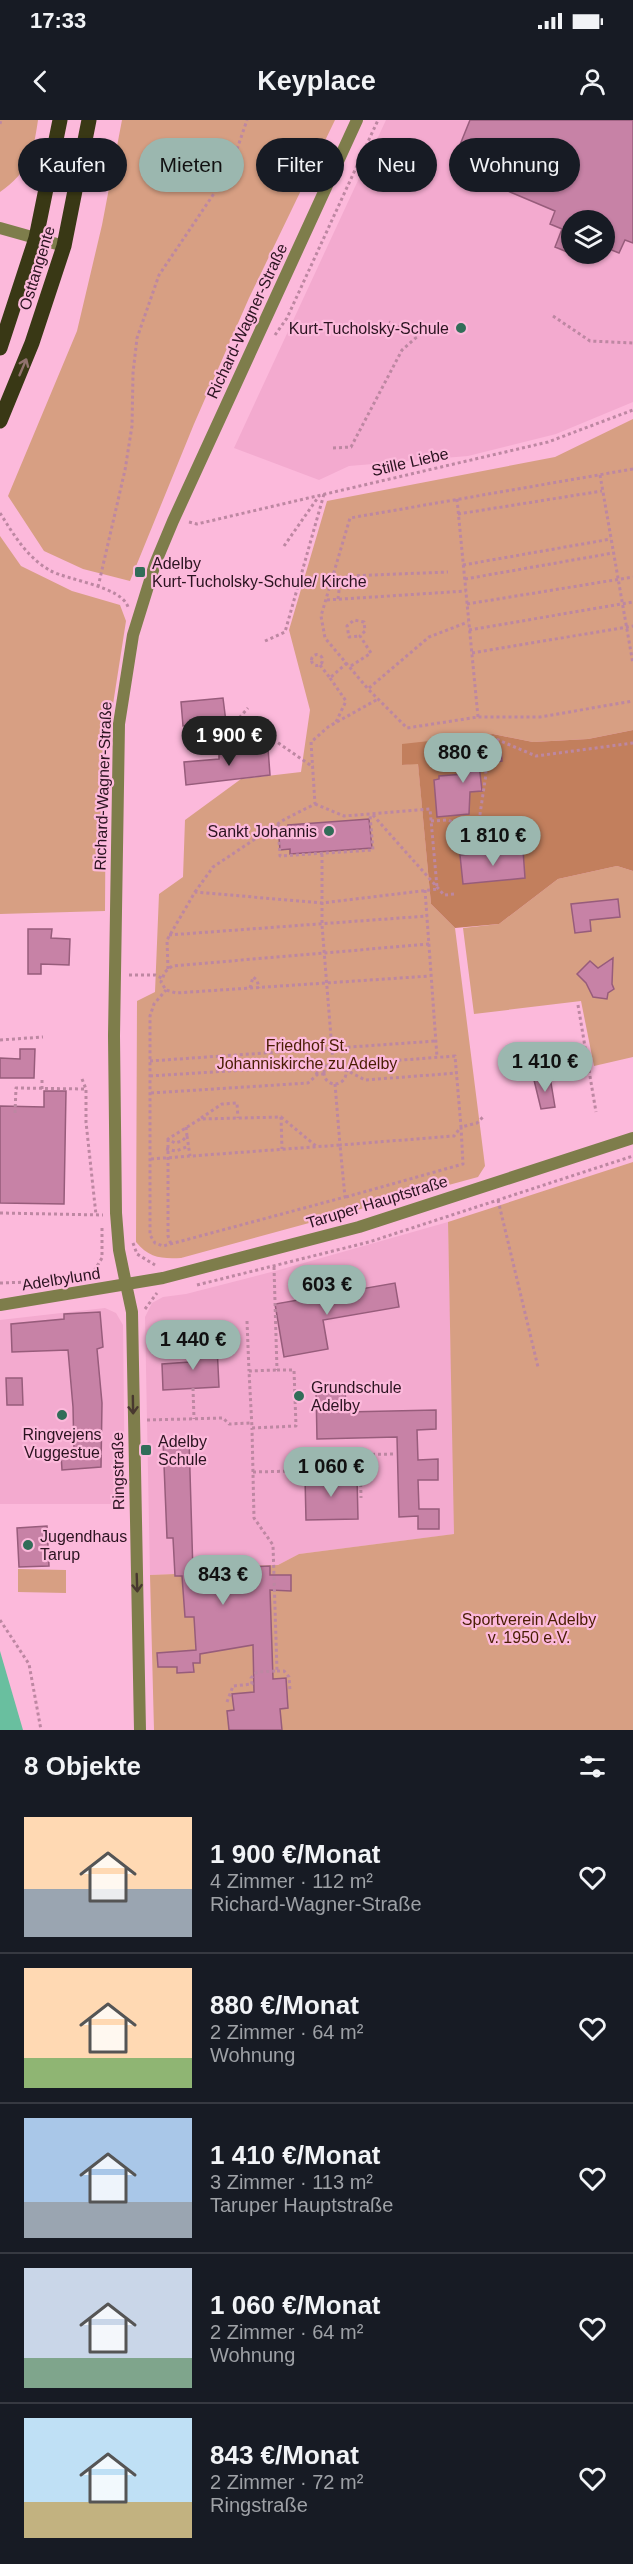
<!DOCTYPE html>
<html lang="de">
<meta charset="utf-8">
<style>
body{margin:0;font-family:Helvetica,sans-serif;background:#20242c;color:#f1f3f6;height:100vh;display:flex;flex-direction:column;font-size:22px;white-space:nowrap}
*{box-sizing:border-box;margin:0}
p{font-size:20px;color:#9ea1a6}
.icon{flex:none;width:33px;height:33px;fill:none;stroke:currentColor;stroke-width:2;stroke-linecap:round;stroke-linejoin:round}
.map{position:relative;height:1610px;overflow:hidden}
.sheet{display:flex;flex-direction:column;background:#171b24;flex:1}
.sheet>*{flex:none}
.hud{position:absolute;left:18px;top:18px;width:597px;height:54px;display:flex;gap:12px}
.controls{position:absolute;left:561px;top:90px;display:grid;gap:12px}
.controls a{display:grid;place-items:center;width:54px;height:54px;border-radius:50%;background:#171b24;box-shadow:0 2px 4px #0004;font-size:30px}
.price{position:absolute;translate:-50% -51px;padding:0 14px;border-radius:21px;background:#9bb7af;color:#111;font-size:20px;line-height:39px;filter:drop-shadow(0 2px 3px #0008)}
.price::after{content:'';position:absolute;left:50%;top:36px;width:18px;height:14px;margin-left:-9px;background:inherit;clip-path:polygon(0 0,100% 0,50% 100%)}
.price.active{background:#222;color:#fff}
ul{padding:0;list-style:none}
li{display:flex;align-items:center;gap:18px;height:150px;padding:0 24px}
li+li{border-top:2px solid #363941}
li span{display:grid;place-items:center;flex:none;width:168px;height:120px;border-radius:0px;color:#555}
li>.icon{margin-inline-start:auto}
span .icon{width:72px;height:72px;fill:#fffc;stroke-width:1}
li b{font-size:26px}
h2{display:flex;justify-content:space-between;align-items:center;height:72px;padding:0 24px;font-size:26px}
.chip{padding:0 21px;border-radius:27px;background:#171b24;box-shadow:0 2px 4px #0004;font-size:21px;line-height:54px}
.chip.active{background:#9bb7af;color:#111}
.status{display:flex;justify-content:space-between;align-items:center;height:42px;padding:0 30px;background:#171b24;direction:ltr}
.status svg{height:16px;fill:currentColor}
header{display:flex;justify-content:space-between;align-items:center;height:78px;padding:0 24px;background:#171b24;font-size:27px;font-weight:800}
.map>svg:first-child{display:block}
</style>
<div class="status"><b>17:33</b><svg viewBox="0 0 49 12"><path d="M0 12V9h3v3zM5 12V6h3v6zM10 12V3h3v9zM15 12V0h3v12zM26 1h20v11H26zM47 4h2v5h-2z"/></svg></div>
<header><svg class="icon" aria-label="back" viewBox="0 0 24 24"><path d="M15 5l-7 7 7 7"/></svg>Keyplace<svg class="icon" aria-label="person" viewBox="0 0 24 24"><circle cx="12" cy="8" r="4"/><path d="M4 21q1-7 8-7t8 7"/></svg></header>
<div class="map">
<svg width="633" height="1610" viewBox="0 0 633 1610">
<rect width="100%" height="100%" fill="#fcb9db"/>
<path fill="#f3aacf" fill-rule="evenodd" d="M386 0H633V282L556 314 468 336 349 346 319 360 234 328ZM572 100H604V134H572Z
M448 1102 455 1414 299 1434 278 1445 249 1446V1451L150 1455 145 1197 152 1183 163 1177 186 1174 279 1150Z
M105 1188 116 1193 123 1205 125 1384H0V1200Z"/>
<path fill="#d79f83" d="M0 0H38C33 34 29 52 0 72Z
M122 0H335L249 178 194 304 130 461 83 449 44 431 8 376 77 211 102 105Z
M633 299V610L588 619 533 622 493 614 402 625V645L418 643 431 784 455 808 485 1046 478 1057 181 1138C162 1139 149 1138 136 1122L137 881 155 872 159 774 183 757 185 700 241 659 301 652 310 590 289 510 327 381 555 337Z
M0 416 21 446 72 471 120 485 126 501 106 629 105 791 0 794Z
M617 746 633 751V937L594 946 581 881 474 894 463 808 499 804 558 759Z
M633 1042V1610H154L150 1455 249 1451V1446L278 1445 299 1434 454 1414 448 1102Z
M18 1449 66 1450V1473L18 1472Z"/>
<path fill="#c27f5d" d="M633 610V751L617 746 558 759 499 804 455 808 431 784 418 644 402 645V624L493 614 533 622 588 619Z"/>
<path fill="#69bf9f" d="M0 1531 23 1610H0Z"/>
<path fill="#c782a6" stroke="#975c7b" stroke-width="1.5" d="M470 0H633V123L625 120 619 133 604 127V100H572V134L555 127 562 109 550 104 555 91 451 47Z
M223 578 226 602 183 606 181 582Z
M268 628 270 655 186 665 184 642 219 639V632Z
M501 629 502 641 479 644 482 671 470 672 469 694 437 697 434 660 439 659V656L464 654 462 632Z
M369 699 372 728 290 734V729L280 730 279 717H289L288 705Z
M523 730 525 758 463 764 460 735Z
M618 779 620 797 590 800 591 811 575 813 571 784Z
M28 809H52L51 818 70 819 69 845 41 844V854H28Z
M613 838 612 864 614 869 608 873 607 879 593 877 586 863 577 854 590 841 598 848Z
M20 929H35L34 958H0V938L20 939Z
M550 957 555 987 541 989 534 960Z
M44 971H66L64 1084 0 1083V986L44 987Z
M395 1163 399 1187 323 1200 328 1229 284 1237 275 1184Z
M100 1192 103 1227 97 1229 102 1283 101 1347 62 1350 61 1334 74 1333 73 1287 68 1230 12 1232 11 1204 64 1199V1194Z
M217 1226 219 1267 163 1270 162 1244 190 1242V1227Z
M6 1258H22L23 1285H7Z
M345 1267 346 1292 436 1290V1309L417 1310 418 1340 438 1339V1360H418L419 1389H439V1409H418V1396L399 1397 397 1317 317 1319 316 1268Z
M189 1319 193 1453 250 1451V1447L270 1446V1455H291V1471L270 1470 273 1559 286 1558 288 1588 280 1589 282 1610H229L227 1591 234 1590 232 1574 254 1572 253 1525 200 1534V1543H193L194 1552 177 1553V1547H158L157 1533 196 1530 194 1497H185L182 1456H175L173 1418H167L163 1320Z
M357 1356 358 1399 306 1400 305 1357Z
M47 1406 49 1446 19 1447 17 1408Z"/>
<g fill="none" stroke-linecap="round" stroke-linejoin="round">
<path stroke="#bd87a2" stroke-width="3" stroke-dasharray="3 3" stroke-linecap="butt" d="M0 4 1 0
M553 196 590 221 633 223
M275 215 287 198 378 0
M333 328 351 327 402 230 418 216 389 202
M633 349 350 398 321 496 325 518 368 569 407 608 478 597H540L633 581
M600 355 633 544
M457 379 478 597
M0 393C14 415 26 436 49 450 69 461 121 466 128 487
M458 394 602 371
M189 402 197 404 548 322 633 290
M284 426 319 376
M463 445 611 419
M465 459 613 433
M98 467 125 350 132 306 133 253 137 218 159 155 213 75 235 35 247 0
M338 479 340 462 348 456 448 452
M327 480 466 471
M467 484 633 457
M469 510 633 482
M265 521 285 512 324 374
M472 533 633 506
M311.5 540a5.5 5.5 0 1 1 11 0a5.5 5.5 0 1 1-11 0Z
M320 545 330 558 348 542
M351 546 371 533 360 516 365 511 364 502 354 500 347 506 349 517 360 516
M330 558 346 581 336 602
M369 568 429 517 468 502
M491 617 536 636 633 623
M241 622 240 597 248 588
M219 623 274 620 313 647
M315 684 344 696 430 689 437 767
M373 695 444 775 455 774
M431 701 448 700 460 705
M479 701 486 654 482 618
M278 704 280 736 373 730 370 695
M322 734V805L333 942
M425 770 437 937
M195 772 213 747 285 699 315 684 311 622 328 607 378 579
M169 815 427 796
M429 824 172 846 165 852 161 862 166 870 176 873 430 856
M168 849 167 820 195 772 322 783 438 769
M129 855H155L162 858
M250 868 253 857 257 860 259 868
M578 885 596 992
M0 920 43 917
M150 941 436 921
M324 953a11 11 0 1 1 22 0a11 11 0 1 1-22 0Z
M350 952 365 960 457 953
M150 956 307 946 318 954
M82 959 86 969
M335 964 340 1025 454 1016 461 1007 455 936 363 943 345 952
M42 969V959
M151 973 308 963 318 954H324
M15 993 16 968 86 969V1002L96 1095
M281 997 316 1026
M201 998 222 984 237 983 238 998
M186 1007 187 1016 182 1021 175 1023 168 1019 200 999 281 997 282 1029
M187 1016 190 1036
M168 1019V1116L171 1124
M166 1029 176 1031 189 1026
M151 1039 340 1025 345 1077 163 1126 155 1123 150 1115V896L154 884 166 870
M346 1077 463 1044 461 1007 477 1003 483 997
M498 1080 538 1247
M0 1093 103 1095
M133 1123 137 1134 155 1145
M274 1147 277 1250
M91 1156 102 1138V1106
M0 1163 59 1161
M197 1165 369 1122 633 1036
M145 1189 157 1173
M247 1201 249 1251
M277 1250H294L296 1306 252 1308 249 1251Z
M193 1268 194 1299
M147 1300 223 1298 229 1304 251 1303
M360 1334 361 1378
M336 1335 395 1334
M253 1352 336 1350 335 1329
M0 1500 29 1544 41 1610
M277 1551H284L289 1557 290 1571
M227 1582 233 1566 252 1564 251 1558 257 1552 277 1551 273 1425 254 1398 252 1308"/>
<path stroke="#7e7d4b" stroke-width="12" d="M0 108 64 126
M126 1164 132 1192 140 1610"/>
<path stroke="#7e7d4b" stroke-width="12" d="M126 1164 119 1130 116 1093 114 916 119 604 133 515 155 444 173 401 357 0
M0 1185 163 1158 359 1107 633 1018"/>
<path stroke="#393815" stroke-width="15" d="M0 228 36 118 60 0
M0 301 32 223 64 126 89 0"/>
</g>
<defs><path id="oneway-shaft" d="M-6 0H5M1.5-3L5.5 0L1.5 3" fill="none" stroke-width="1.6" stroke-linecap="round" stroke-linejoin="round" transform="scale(1.5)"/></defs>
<use stroke="#91726e" href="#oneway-shaft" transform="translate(23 247) rotate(-67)"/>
<g stroke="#48382f">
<use href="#oneway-shaft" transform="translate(133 1285) rotate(89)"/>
<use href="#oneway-shaft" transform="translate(137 1463) rotate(88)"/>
</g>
<g fill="#316d58" stroke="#fcb9db" stroke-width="2">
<circle cx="461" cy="208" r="6"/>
<rect x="134" y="446" width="12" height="12" rx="3"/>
<circle cx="329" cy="711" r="6"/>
<circle cx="299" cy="1276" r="6"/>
<circle cx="62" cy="1295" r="6"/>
<rect x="140" y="1324" width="12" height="12" rx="3"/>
<circle cx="28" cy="1425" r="6"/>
</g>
<g text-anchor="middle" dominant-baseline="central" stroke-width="4.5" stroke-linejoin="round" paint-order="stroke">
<g font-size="16" fill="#2b1320" stroke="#fcb9db">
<text transform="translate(37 148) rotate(-73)">Osttangente</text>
<text transform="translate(247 201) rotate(-65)">Richard-Wagner-Straße</text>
<text transform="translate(410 342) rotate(-13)">Stille Liebe</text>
<text transform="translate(103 666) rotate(-88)">Richard-Wagner-Straße</text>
<text transform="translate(377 1082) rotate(-17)">Taruper Hauptstraße</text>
<text transform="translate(61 1159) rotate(-9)">Adelbylund</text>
<text transform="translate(118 1351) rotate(-91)">Ringstraße</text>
</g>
<g font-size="16" fill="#2b1320" stroke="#fcb9db" text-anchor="start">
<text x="449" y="208" text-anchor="end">Kurt-Tucholsky-Schule</text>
<text x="152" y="443">Adelby<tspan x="152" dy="18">Kurt-Tucholsky-Schule/ Kirche</tspan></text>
<text x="317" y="711" text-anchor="end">Sankt Johannis</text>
<text x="311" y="1267">Grundschule<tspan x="311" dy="18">Adelby</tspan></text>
<text x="62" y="1314" text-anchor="middle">Ringvejens<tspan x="62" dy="18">Vuggestue</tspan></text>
<text x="158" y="1321">Adelby<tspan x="158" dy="18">Schule</tspan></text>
<text x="40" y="1416">Jugendhaus<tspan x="40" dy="18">Tarup</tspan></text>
</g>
<g font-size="16" fill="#491d03" stroke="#fcb9db">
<text x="307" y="925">Friedhof St.<tspan x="307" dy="18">Johanniskirche zu Adelby</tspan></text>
<text x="529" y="1499">Sportverein Adelby<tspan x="529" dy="18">v. 1950 e.V.</tspan></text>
</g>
</g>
</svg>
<div class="controls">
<a><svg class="icon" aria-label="layers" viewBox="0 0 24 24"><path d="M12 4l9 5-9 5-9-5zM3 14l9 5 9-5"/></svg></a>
</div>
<b class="price active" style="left:229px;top:647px">1 900 €</b>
<b class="price" style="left:463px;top:664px">880 €</b>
<b class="price" style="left:493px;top:747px">1 810 €</b>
<b class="price" style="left:545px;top:973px">1 410 €</b>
<b class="price" style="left:327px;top:1196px">603 €</b>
<b class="price" style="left:193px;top:1251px">1 440 €</b>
<b class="price" style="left:331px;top:1378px">1 060 €</b>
<b class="price" style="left:223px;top:1486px">843 €</b>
<div class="hud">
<a class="chip">Kaufen</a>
<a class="chip active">Mieten</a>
<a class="chip">Filter</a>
<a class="chip">Neu</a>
<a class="chip">Wohnung</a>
</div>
</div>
<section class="sheet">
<h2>8 Objekte<svg class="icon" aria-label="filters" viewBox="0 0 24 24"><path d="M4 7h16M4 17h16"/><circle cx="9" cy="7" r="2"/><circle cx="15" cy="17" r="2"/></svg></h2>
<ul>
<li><span style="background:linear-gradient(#ffd9b3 60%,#9aa5b1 0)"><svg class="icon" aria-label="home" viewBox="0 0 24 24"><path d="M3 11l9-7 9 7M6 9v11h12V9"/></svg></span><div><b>1 900 €/Monat</b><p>4 Zimmer · 112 m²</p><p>Richard-Wagner-Straße</p></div><svg class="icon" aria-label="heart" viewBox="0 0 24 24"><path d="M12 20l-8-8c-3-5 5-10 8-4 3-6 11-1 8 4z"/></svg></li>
<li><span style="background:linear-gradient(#ffd9b3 75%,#8fb573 0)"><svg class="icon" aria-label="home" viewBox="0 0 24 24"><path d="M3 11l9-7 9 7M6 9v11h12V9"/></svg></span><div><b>880 €/Monat</b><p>2 Zimmer · 64 m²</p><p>Wohnung</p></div><svg class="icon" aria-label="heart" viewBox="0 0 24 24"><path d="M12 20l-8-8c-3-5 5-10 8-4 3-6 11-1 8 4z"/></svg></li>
<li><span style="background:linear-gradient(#a9c7e8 70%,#9aa5b1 0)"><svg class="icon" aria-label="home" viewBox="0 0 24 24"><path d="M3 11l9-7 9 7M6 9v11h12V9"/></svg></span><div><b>1 410 €/Monat</b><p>3 Zimmer · 113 m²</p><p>Taruper Hauptstraße</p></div><svg class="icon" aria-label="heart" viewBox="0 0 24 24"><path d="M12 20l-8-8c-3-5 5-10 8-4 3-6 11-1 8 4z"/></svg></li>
<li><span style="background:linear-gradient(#c9d6e8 75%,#7fa58c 0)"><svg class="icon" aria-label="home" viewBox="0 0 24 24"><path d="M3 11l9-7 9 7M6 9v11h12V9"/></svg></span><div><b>1 060 €/Monat</b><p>2 Zimmer · 64 m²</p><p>Wohnung</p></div><svg class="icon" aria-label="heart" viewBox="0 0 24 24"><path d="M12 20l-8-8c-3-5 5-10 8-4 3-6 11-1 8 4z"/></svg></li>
<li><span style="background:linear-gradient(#bfe0f5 70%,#c2b280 0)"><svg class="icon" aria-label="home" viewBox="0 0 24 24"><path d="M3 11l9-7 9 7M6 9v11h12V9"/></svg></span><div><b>843 €/Monat</b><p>2 Zimmer · 72 m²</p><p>Ringstraße</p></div><svg class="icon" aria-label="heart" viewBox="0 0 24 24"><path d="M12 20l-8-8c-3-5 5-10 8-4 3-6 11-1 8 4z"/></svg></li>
</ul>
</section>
